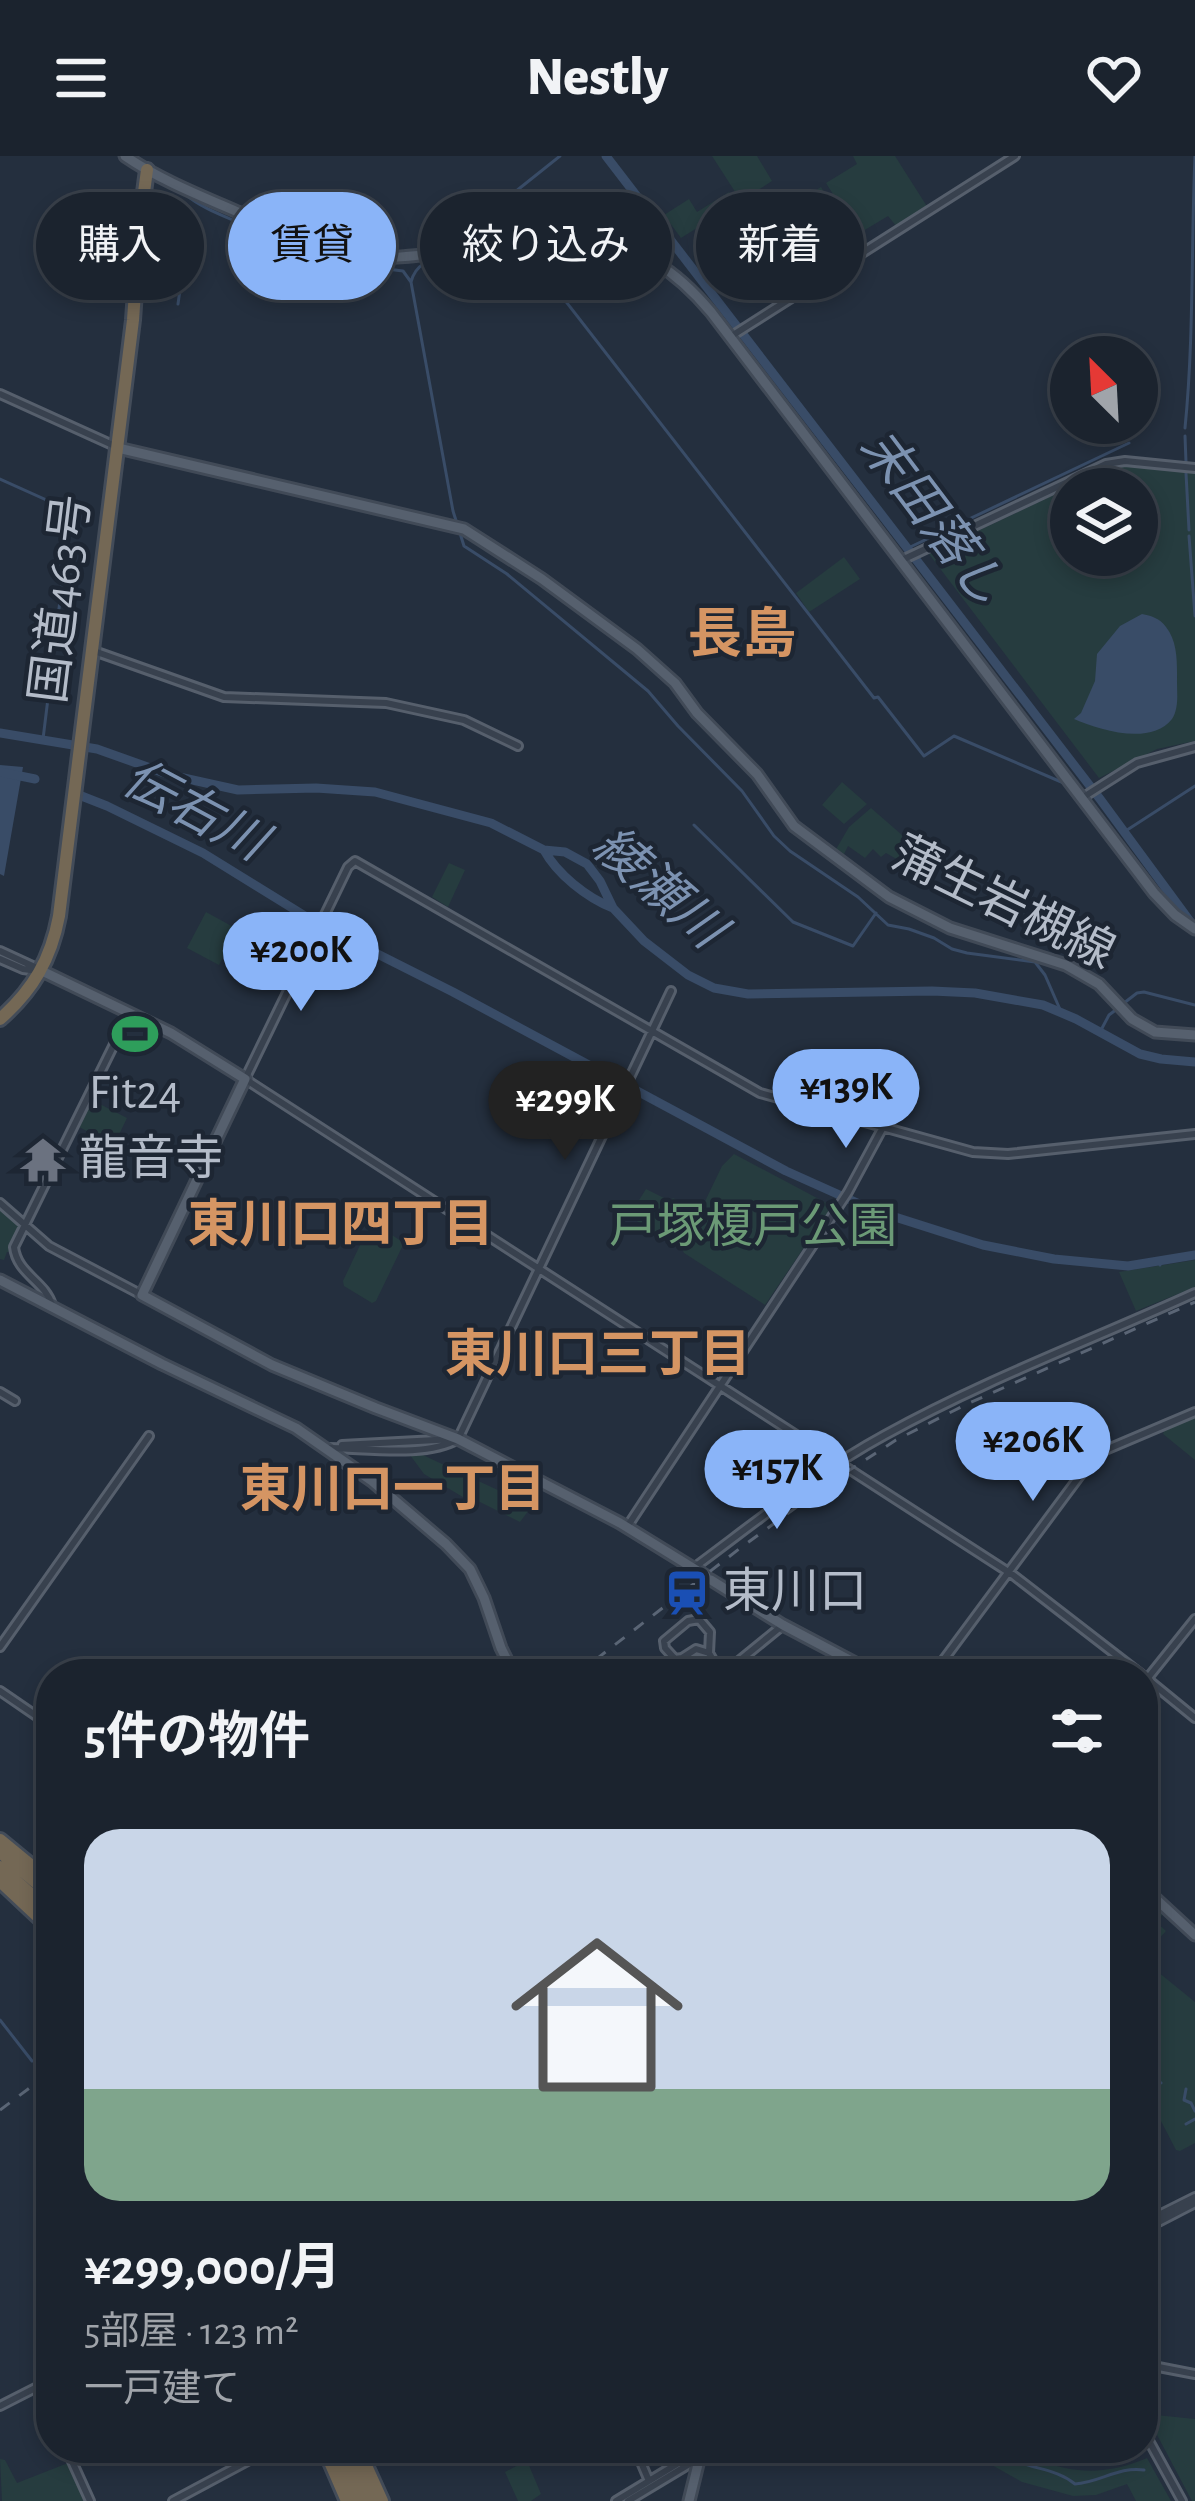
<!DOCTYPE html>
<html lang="ja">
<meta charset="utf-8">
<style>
body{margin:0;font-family:"Alegreya Sans","Noto Sans JP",sans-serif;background:#242b36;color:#f1f3f6;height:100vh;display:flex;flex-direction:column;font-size:45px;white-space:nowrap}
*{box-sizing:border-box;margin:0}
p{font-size:39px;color:#a0a4aa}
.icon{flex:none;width:66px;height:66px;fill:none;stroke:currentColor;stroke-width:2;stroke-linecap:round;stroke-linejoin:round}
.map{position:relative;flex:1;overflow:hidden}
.side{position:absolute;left:36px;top:1503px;width:1122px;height:804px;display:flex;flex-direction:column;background:#1b232e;border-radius:48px;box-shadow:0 6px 18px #0003,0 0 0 3px #39404a}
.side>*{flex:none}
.hud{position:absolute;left:36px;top:36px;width:1125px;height:108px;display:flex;gap:24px}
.needle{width:78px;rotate:336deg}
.tools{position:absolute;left:1050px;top:180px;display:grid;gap:24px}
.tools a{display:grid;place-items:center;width:108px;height:108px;border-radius:50%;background:#1b232e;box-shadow:0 6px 18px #0003,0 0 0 3px #39404a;font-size:60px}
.price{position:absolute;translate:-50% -102px;padding:0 27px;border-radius:42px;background:#8ab4f8;color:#111;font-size:39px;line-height:78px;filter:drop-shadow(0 3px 6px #0008)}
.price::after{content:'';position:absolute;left:50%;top:72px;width:36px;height:27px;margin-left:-18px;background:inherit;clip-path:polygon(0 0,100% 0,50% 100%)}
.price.selected{background:#222;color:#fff}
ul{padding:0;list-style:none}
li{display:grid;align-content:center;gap:24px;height:636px;padding:0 48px}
li span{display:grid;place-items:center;height:372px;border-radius:36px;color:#555}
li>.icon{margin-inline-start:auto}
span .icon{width:216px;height:216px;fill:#fffc;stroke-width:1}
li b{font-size:51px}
h2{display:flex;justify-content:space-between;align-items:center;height:144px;padding:0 48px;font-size:51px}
.pill{padding:0 42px;border-radius:54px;background:#1b232e;box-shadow:0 6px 18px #0003,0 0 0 3px #39404a;font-size:42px;line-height:108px}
.pill.selected{background:#8ab4f8;color:#111}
header{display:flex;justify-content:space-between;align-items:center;height:156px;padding:0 48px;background:#1b232e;font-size:54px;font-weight:800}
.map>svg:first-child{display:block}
</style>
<header><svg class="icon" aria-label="menu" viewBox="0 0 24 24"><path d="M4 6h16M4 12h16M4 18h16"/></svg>Nestly<svg class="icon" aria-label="heart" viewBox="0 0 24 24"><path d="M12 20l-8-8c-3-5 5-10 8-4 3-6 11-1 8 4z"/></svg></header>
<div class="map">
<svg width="1195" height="2345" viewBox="0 0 1195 2345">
<rect width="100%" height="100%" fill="#242f3e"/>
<path fill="#263c3f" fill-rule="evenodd" d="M712 0H757L772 25 741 45Z
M853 0H895L928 52 897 71 888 60 858 78 826 27 857 8Z
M821 31 837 57 821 67 829 80 814 89 791 50Z
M729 36 737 47 681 82 664 59 689 43 697 56Z
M1130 309 1195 316V585L1157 593 1099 622 929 398 1113 311ZM1071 333H1137V399H1071Z
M844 401 860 423 809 456 796 437Z
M842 626 867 648 844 668 822 649Z
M871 652 917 692 900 705 886 697 881 701 873 693 865 702 848 690 843 700 835 695 849 671Z
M449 707 465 714 448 751 432 741Z
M206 756 237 773 219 809 187 792Z
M92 944 127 962 114 989 79 971Z
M734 998 832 1050 765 1149 684 1097 682 1093 722 1010Z
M646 1033 670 1045 673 1042 689 1050 687 1056 694 1059 679 1088 674 1089 629 1060Z
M0 1052 19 1071 11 1096H7L4 1104 0 1103Z
M374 1067 401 1085 403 1089 376 1145 372 1147 344 1130 343 1125 370 1068Z
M1195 1104V1131L1136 1155 1119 1116Z
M1195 1260V1304L1163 1278 1164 1274Z
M422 1298 425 1300 532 1350 520 1366 476 1344 473 1347 424 1318 410 1299Z
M1143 1740 1163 1758 1156 1766 1166 1775 1156 1786 1143 1771Z
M1147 1807 1195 1846V1987L1180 1995 1176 1994 1150 1944 1143 1937V1808Z
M1146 2258 1195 2263V2345H1192Z
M979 2292H1039L1038 2304C1078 2319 1109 2318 1147 2302L1171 2345H1136L1127 2328 1096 2339 1073 2340 1022 2326 990 2308Z
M1050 2292H1119L1121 2296 1109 2302 1108 2308 1087 2309 1055 2303 1056 2298 1050 2296Z
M0 2303 5 2304 17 2327 68 2307 85 2345H2Z
M524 2306 528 2307 541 2338 531 2345H518L505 2316Z"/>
<path fill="#394c67" d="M1142 458C1151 460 1160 462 1166 471 1178 486 1177 507 1177 526 1177 538 1179 552 1172 563 1151 590 1099 574 1074 563L1081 557 1095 525 1097 498 1120 470Z
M0 609 23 611 4 720 0 718Z"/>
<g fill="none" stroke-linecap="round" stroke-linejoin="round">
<path stroke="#394c67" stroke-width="3" d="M136 0 149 10
M150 36C159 50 175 53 191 55L178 148
M185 38C204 54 228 61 251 72 302 96 346 109 403 115L411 126
M494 53 874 542 878 541 924 600 954 580 1066 628
M451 87 560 0
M446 101C428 105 416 107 411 126L453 355 464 390 507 418 648 535 678 570 742 635 774 680 790 695 858 741 888 769 909 773 934 782 952 793 967 797 1035 806 1045 819 1062 858
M1185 272C1194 182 1191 91 1195 0
M1185 280 1186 306
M1186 317 1189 374
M0 323 71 355 43 583
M1189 380 1195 460
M906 393 1129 287
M1080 634 1100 643
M694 669 793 766 853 790 876 757
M1124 676 1195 630
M1124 847 1137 837 1144 836 1195 849
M1100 876 1109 859 1117 853
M1160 1106V1109
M0 1864 32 1905
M1143 1895 1150 1906 1154 1922 1161 1927
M1186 1933 1184 1944 1191 1947 1195 1955
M1186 1968 1195 1963
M1002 2295C1023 2315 1052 2309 1075 2328 1099 2327 1119 2310 1144 2314"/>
<path stroke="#394c67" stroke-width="9" d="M606 0 1100 643 1195 772
M0 577 97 593 170 619 238 634 316 632 375 636 491 667 544 694 565 696 587 708 600 725 613 752 644 785 688 819 714 832 748 838 932 835 975 837 1043 849 1076 863 1140 898 1161 903 1195 906
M0 616 35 623
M79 639 107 650 203 697 318 768 453 836 786 1015 873 1054 983 1089 1054 1103 1128 1110 1195 1099
M544 694C557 718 587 742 613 752"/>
<g stroke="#565f6c" stroke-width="12">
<path id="minor" d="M730 181 1015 0
M0 238 117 291
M902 404 1106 308 1125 305 1195 312
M94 495 224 541 386 547 464 564 518 590
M1082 642 1137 607 1195 591
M0 795 39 813
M0 803 23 813 38 815
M0 1047 49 1090 142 1139
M52 1149C45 1125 17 1118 14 1091L129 858
M0 1236 15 1245
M342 1289 455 1283
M327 1292C365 1292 426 1302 458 1283L671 835
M627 1371 848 1036 882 973
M695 1411C757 1365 817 1316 885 1279 984 1224 1092 1184 1195 1137
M0 1491 149 1280
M709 1497 696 1493 682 1502 675 1503 665 1492 664 1485 688 1465 699 1463 710 1476 709 1497 721 1518
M723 1518 783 1469
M933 1518 1096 1298 1195 1256
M1141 1518 1013 1419 245 923 348 711 355 705 760 937 973 996 1008 998 1195 978
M1146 1522 1195 1562
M1143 1528 1195 1463
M0 1535 51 1570
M1143 2067 1195 2041
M1143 2074 1195 2047
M1143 2208 1195 2218
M39 2230 51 2257
M0 2250 51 2224
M1143 2274 1182 2345
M66 2292 90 2345
M635 2292 649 2325
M173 2345 272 2292
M616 2345 700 2294
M628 2345 716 2292"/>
</g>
<g stroke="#414a57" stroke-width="15">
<path id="major" d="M125 0C160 24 201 40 240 57 279 74 318 94 361 100 391 104 421 99 452 95 559 79 632 62 711 156L1154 737 1175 759 1195 773
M118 292 464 373 542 423 637 493 675 527 697 557 757 618 794 670 889 741 950 772 1066 809 1099 828 1132 863 1155 876 1195 879
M42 815 171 877 245 923 142 1139 272 1209 376 1252 458 1283 620 1367 706 1420
M0 1124 162 1208 296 1272 372 1325 446 1388 470 1413 484 1442 501 1492 514 1518
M711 1424 783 1469 876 1518
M1143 1731 1195 1779
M689 2345 702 2292"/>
</g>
<g stroke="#434c59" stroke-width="18">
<path id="highway" d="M0 863C33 834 51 803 59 760L133 164 140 66 147 14
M0 1684 51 1726
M0 1696 51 1739
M0 1711 51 1756
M0 1725 51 1773
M324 2292 347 2345
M335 2292 359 2345
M348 2292 371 2345
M358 2292 382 2345"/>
</g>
<use href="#minor" stroke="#38414e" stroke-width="6"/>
<use href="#major" stroke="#56606e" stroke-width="9"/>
<use href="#highway" stroke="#746855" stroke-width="12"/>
<path stroke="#5a6575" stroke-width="3" stroke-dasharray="12 12" stroke-linecap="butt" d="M577 1518 739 1393 831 1326 896 1284 965 1249 1195 1146
M0 1954 51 1916"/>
</g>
<defs>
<g id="stadium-bare" transform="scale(3.6)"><path d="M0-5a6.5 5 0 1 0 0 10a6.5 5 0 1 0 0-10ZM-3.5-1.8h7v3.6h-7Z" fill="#2e9e5b" stroke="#1d2633" stroke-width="2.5" paint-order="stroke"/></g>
<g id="temple-bare" transform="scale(3.6)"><path d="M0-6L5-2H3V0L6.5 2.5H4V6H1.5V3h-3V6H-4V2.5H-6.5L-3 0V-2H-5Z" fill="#6b7280" stroke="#1d2633" stroke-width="2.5" paint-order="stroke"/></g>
<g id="station-bare" transform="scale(3.6)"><path d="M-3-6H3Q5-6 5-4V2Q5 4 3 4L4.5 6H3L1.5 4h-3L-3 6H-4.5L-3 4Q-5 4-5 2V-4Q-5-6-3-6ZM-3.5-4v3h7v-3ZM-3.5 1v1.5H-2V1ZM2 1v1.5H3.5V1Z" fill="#1a4fb4" stroke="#1d2633" stroke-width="2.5" paint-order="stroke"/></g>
</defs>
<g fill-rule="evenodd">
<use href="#stadium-bare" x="135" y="878"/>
<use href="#temple-bare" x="43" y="1004"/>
<use href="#station-bare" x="687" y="1437"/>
</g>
<g text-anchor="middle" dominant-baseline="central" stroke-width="9" stroke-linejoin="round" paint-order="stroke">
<g font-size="48" fill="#b4bcc9" stroke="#1d2633">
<text transform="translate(62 443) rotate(-83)">国道463号</text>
<text transform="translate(1003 748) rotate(26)">蒲生岩槻線</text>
</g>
<g font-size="48" fill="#b4bcc9" stroke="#1d2633" text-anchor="start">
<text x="135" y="938" text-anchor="middle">Fit24</text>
<text x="79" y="1004">龍音寺</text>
<text x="723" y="1437">東川口</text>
</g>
<g font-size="48" fill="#6b9a76" stroke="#1d2633">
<text x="753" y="1072">戸塚榎戸公園</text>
</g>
<g font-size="51" font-style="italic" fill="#7c92b1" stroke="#1d2633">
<text transform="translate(932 362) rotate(53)">末田落し</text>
<text transform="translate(194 655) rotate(28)">伝右川</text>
<text transform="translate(658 732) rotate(41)">綾瀬川</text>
</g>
<g font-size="51" font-weight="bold" fill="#d59563" stroke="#1d2633">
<text x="341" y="1069">東川口四丁目</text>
<text x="598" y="1199">東川口三丁目</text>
<text x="393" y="1334">東川口一丁目</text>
</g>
<g font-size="54" font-weight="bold" fill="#d59563" stroke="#1d2633">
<text x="742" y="480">長島</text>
</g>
</g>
</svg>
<div class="tools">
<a><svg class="needle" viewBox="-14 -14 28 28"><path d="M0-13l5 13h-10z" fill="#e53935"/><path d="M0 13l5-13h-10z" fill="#a0a4aa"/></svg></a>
<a><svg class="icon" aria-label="layers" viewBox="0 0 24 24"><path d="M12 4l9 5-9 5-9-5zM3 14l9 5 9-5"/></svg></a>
</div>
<b class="price" style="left:301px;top:858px">¥200K</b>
<b class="price" style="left:846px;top:995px">¥139K</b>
<b class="price selected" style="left:565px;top:1007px">¥299K</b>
<b class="price" style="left:1033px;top:1348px">¥206K</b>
<b class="price" style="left:777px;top:1376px">¥157K</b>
<div class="hud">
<a class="pill">購入</a>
<a class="pill selected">賃貸</a>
<a class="pill">絞り込み</a>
<a class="pill">新着</a>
</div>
<section class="side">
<h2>5件の物件<svg class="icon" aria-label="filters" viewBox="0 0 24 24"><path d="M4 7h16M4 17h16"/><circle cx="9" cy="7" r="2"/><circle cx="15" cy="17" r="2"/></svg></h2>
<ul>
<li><span style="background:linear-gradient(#c9d6e8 70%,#7fa58c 0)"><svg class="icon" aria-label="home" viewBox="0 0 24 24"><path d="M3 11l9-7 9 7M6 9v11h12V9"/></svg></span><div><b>¥299,000/月</b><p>5部屋 · 123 m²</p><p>一戸建て</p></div></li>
</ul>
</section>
</div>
